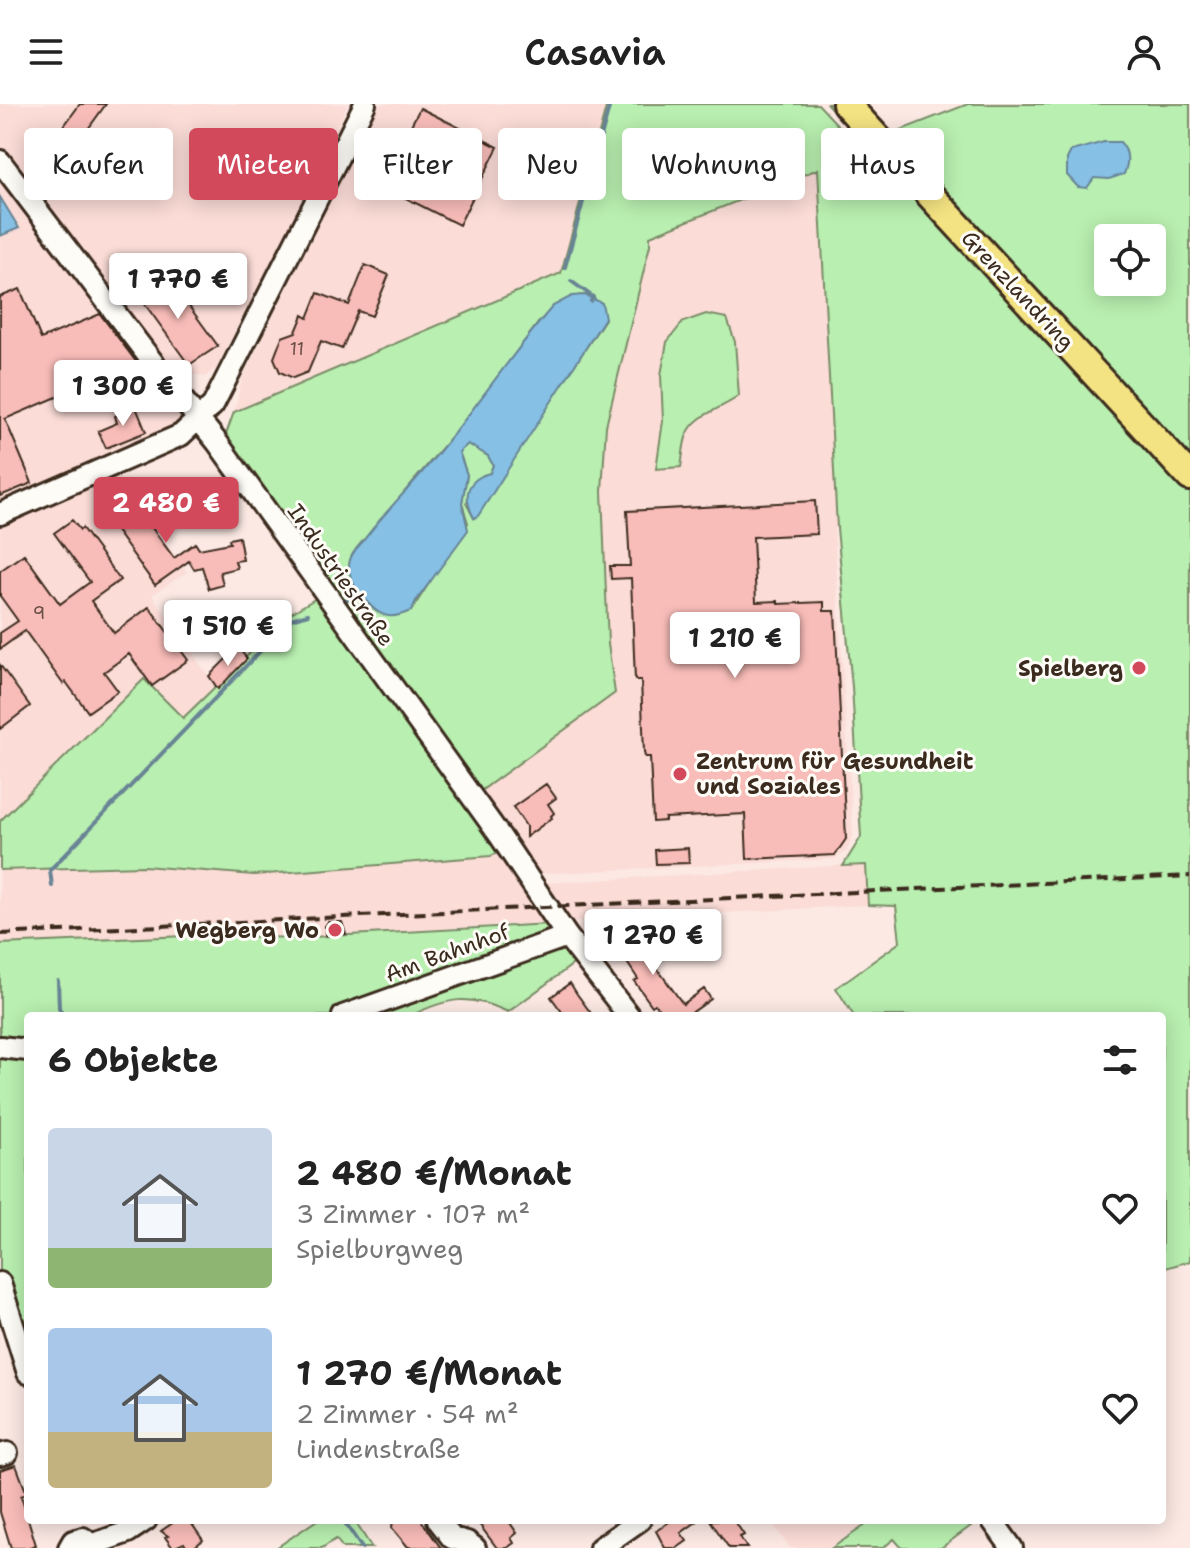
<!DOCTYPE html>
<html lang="de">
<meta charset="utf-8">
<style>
body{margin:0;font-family:"Shantell Sans",sans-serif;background:#f2f2f2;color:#222;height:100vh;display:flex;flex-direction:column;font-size:30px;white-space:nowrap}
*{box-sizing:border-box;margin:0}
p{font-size:26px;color:#767676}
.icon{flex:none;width:44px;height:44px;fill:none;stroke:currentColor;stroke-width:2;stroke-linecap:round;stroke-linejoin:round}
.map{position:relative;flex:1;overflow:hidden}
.side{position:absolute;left:24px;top:908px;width:1142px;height:512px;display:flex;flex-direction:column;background:#fff;border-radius:8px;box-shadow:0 4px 20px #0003}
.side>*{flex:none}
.hud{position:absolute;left:24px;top:24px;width:1142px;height:72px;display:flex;gap:16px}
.fabs{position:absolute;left:1094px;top:120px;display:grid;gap:16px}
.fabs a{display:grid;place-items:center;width:72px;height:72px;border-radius:8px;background:#fff;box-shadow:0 4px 20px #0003;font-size:40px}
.price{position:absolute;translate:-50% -68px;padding:0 18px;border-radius:8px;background:#fff;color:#222;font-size:26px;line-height:52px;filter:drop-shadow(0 2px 4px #0008)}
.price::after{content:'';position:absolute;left:50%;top:48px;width:24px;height:18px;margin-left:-12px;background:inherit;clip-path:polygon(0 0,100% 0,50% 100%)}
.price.selected{background:#d1495b;color:#fff}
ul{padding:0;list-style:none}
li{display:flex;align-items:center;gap:24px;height:200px;padding:0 24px}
li span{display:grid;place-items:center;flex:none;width:224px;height:160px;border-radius:8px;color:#555}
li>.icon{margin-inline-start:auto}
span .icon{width:96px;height:96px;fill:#fffc;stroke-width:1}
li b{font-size:34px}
h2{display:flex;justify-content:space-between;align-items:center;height:96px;padding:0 24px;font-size:34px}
.pill{padding:0 28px;border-radius:8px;background:#fff;box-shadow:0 4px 20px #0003;font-size:28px;line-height:72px}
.pill.selected{background:#d1495b;color:#fff}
header{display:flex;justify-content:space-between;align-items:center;height:104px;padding:0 24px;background:#fff;font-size:36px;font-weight:600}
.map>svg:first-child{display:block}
</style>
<header><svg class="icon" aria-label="menu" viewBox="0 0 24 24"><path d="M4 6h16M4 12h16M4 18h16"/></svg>Casavia<svg class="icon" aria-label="person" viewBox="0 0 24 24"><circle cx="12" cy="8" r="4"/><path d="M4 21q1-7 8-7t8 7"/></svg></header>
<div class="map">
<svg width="1190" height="1444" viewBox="0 0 1190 1444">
<rect width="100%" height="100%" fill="#fce9e4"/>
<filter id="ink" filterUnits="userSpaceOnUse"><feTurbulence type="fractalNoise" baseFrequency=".0125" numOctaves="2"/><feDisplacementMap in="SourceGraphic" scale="16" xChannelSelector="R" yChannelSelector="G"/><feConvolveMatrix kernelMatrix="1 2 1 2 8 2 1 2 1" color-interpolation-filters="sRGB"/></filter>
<g filter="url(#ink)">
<path fill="#fbdcd7" d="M0 0H348L301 100 216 264 205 273 183 268 169 256 191 285 196 333 116 371 187 468 152 491 215 582 182 614 144 575 0 717Z
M379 0H607L561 169 234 308 242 275Z
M818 64 837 424 834 426 853 732 847 747 834 755 536 770 478 689 615 589 608 540 602 387 606 322 650 141V131Z
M500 748 526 780 866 760 868 801 294 833 210 831 0 882V766L144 762 254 771 491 752Z
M770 1416H871L829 1444H790Z"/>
<path fill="#b9efb0" stroke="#7a8c67" stroke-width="2" fill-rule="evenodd" d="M607 0H818L858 43 863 40 827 0H836L891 30 968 0H1190V1157L1162 1165V912H854L836 884 900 838 896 802 868 801 866 761 843 762 861 733 852 583 837 424 818 65 650 132V141L606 322 602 387 608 540 615 589 478 689 434 630 421 640 500 748 491 752 254 771 144 762 0 766V717L144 575 183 614 291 509 330 486 225 333 234 308 561 169ZM1108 134H1152V178H1108ZM585 191 593 193 605 215 474 414 466 399 483 371 490 369 493 361 488 352 468 340 459 347 467 371 462 399 468 419 411 507 349 466 350 456 356 445 458 325 539 218C553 203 564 192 585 191Z
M706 210 727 214 735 238 739 292C722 305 695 310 687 331 683 340 683 353 681 363L656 365 663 317 661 271 667 238 683 218Z
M568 819 591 847 508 908C468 890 449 893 410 912H28V1273L20 1276 0 1210V840L210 831 294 834Z
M317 1416H354L372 1444H343L336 1435 322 1444H276Z
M873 1416H972L975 1419 941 1444H902L894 1435 883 1444H832Z"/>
<path fill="#86c0e5" stroke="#688495" stroke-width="2" d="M1104 38H1120C1129 47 1129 58 1124 70L1109 75 1094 74 1087 84 1078 83 1067 71V55L1071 47Z
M0 93 19 124 0 132Z
M585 191 602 199 605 214 478 412 474 414C463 393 465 376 490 369L493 361 488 352 468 340 459 348 467 371 462 399 468 426 416 497 411 507C396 513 386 516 373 504 361 493 345 474 350 456 352 448 359 442 364 436 382 411 404 390 424 366 470 313 508 254 553 202L572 192Z"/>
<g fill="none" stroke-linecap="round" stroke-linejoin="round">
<path stroke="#688495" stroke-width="4" d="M565 163 610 0
M571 177 593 193 591 197
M344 496 365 492
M52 782 50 766 291 515 308 510
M58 877 59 904 63 912
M343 1416 362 1444"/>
</g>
<path fill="#f9bdb9" stroke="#3b2a1e" stroke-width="2" d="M80 0H106L75 43 58 30Z
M420 4 498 43 459 121 380 81Z
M365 161 389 171 372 212 358 207 342 245 321 237 308 268 293 274 280 268 274 254 282 233 296 228 303 211 308 214 318 189 349 201Z
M167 172 218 242 189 261 139 192Z
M20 185 41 235 100 210 137 259 5 315 32 379 0 392V193Z
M136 303 146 328 106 344 98 327 117 319 115 312Z
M123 384 174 454 195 439 199 445 230 439 229 435 239 433 243 456 235 457 237 464 220 468 223 481 209 485 202 463 194 465 189 457 155 481 98 402Z
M815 397 817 430 753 433 756 498 778 497V500L824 498V507H835L846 735 835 751 747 755 745 710 665 714V717L653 718 650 653H645L644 648 641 576H635L631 474 611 475 610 462H630L627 407Z
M72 416 80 426 82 424 120 476 91 497 114 529 149 503 188 556 152 582 129 550 104 568 118 587 88 608 66 578 63 580 25 527 0 545V529L18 517 0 492V467L24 450 60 500 90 478 54 429Z
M238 543 247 555 218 585 209 572Z
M0 561 30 602 0 625Z
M546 680 556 694 548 700 554 709 551 712 552 714 526 733V722L513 703Z
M688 744 689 759 656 760 655 746Z
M328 818H342L346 830 325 831V822Z
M620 827 627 837 641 827 655 848 649 853 683 900 704 885 711 895 690 910 692 912H664L655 900 652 902 634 877 638 875 620 848 616 850 606 836Z
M570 879 577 890 593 912H565L551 893Z
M16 1361 27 1390 21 1392 36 1441 27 1444H11L0 1408V1366Z
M177 1416H189L203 1436 193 1444H187L184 1439 173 1444 165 1433 168 1432 161 1427Z
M393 1416H421L441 1444 408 1443 392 1424Z
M476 1416H508L517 1429 511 1434 514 1439 507 1444H497Z
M672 1416H699L681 1429 687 1437 677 1444H665L656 1427Z
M710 1416H734L744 1431 740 1433 747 1444H729Z"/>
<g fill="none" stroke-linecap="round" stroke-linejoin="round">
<g stroke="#3b2a1e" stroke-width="26">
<path id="minor" d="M0 57 161 269 217 338 500 732 567 832 629 912
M0 410 181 331 213 301 365 0
M343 912 567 832
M0 943 28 946
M0 1179 28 1269
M0 1351 7 1349
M438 1416 452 1434 467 1438 475 1444
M992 1416 1012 1444
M91 1441 128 1428 146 1416
M69 1444 73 1437 83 1434 89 1439 91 1444
M600 1444 640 1416"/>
</g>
<g stroke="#3b2a1e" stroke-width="32">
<path id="major" d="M846 0 1190 373"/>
</g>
<use href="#minor" stroke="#fdfcf7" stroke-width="20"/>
<use href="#major" stroke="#f4e382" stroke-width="26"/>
<path stroke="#3b2a1e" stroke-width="4" stroke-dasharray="12 6" stroke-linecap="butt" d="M0 830C397 810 793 791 1190 772"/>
</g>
</g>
<g fill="#d1495b" stroke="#fdfcf7" stroke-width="3">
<circle cx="1139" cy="564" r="8"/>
<circle cx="680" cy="670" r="8"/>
<circle cx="335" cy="826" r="8"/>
</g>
<g text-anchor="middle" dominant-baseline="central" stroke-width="6" stroke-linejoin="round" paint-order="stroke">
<g font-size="18" fill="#6a4f45">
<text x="297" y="245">11</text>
<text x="39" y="509">9</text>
</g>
<g font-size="22" fill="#3b2a1e" stroke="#fdfcf7">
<text transform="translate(1018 186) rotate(47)">Grenzlandring</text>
<text transform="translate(341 471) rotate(55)">Industriestraße</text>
<text transform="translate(447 849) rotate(-20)">Am Bahnhof</text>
</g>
<g font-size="22" font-weight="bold" fill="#3b2a1e" stroke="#fdfcf7" text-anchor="end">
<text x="1123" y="564">Spielberg</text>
<text x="696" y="657" text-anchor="start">Zentrum für Gesundheit<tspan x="696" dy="25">und Soziales</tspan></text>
<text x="319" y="826">Wegberg Wo</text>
</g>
</g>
</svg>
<div class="fabs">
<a><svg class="icon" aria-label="locate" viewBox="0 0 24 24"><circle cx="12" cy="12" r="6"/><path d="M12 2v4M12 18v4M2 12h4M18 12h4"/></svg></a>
</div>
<b class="price" style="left:178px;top:217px">1 770 €</b>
<b class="price" style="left:123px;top:324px">1 300 €</b>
<b class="price selected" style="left:166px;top:441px">2 480 €</b>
<b class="price" style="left:228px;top:564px">1 510 €</b>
<b class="price" style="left:735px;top:576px">1 210 €</b>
<b class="price" style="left:653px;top:873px">1 270 €</b>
<div class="hud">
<a class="pill">Kaufen</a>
<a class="pill selected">Mieten</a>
<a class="pill">Filter</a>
<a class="pill">Neu</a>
<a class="pill">Wohnung</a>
<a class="pill">Haus</a>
</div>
<section class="side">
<h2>6 Objekte<svg class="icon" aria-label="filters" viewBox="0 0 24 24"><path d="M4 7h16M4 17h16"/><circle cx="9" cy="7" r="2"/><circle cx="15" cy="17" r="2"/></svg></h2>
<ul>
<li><span style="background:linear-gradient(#c9d6e8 75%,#8fb573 0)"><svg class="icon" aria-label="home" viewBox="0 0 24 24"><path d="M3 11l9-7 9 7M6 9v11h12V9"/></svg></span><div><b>2 480 €/Monat</b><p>3 Zimmer · 107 m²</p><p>Spielburgweg</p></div><svg class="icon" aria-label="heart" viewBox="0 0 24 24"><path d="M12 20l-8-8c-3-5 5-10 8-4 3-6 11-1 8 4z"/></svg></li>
<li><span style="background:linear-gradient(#a9c7e8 65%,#c2b280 0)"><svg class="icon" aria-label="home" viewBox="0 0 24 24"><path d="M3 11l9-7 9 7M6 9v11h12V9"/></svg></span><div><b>1 270 €/Monat</b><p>2 Zimmer · 54 m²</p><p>Lindenstraße</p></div><svg class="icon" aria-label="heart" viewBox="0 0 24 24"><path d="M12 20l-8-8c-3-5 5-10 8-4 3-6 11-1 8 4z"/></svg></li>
</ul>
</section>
</div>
